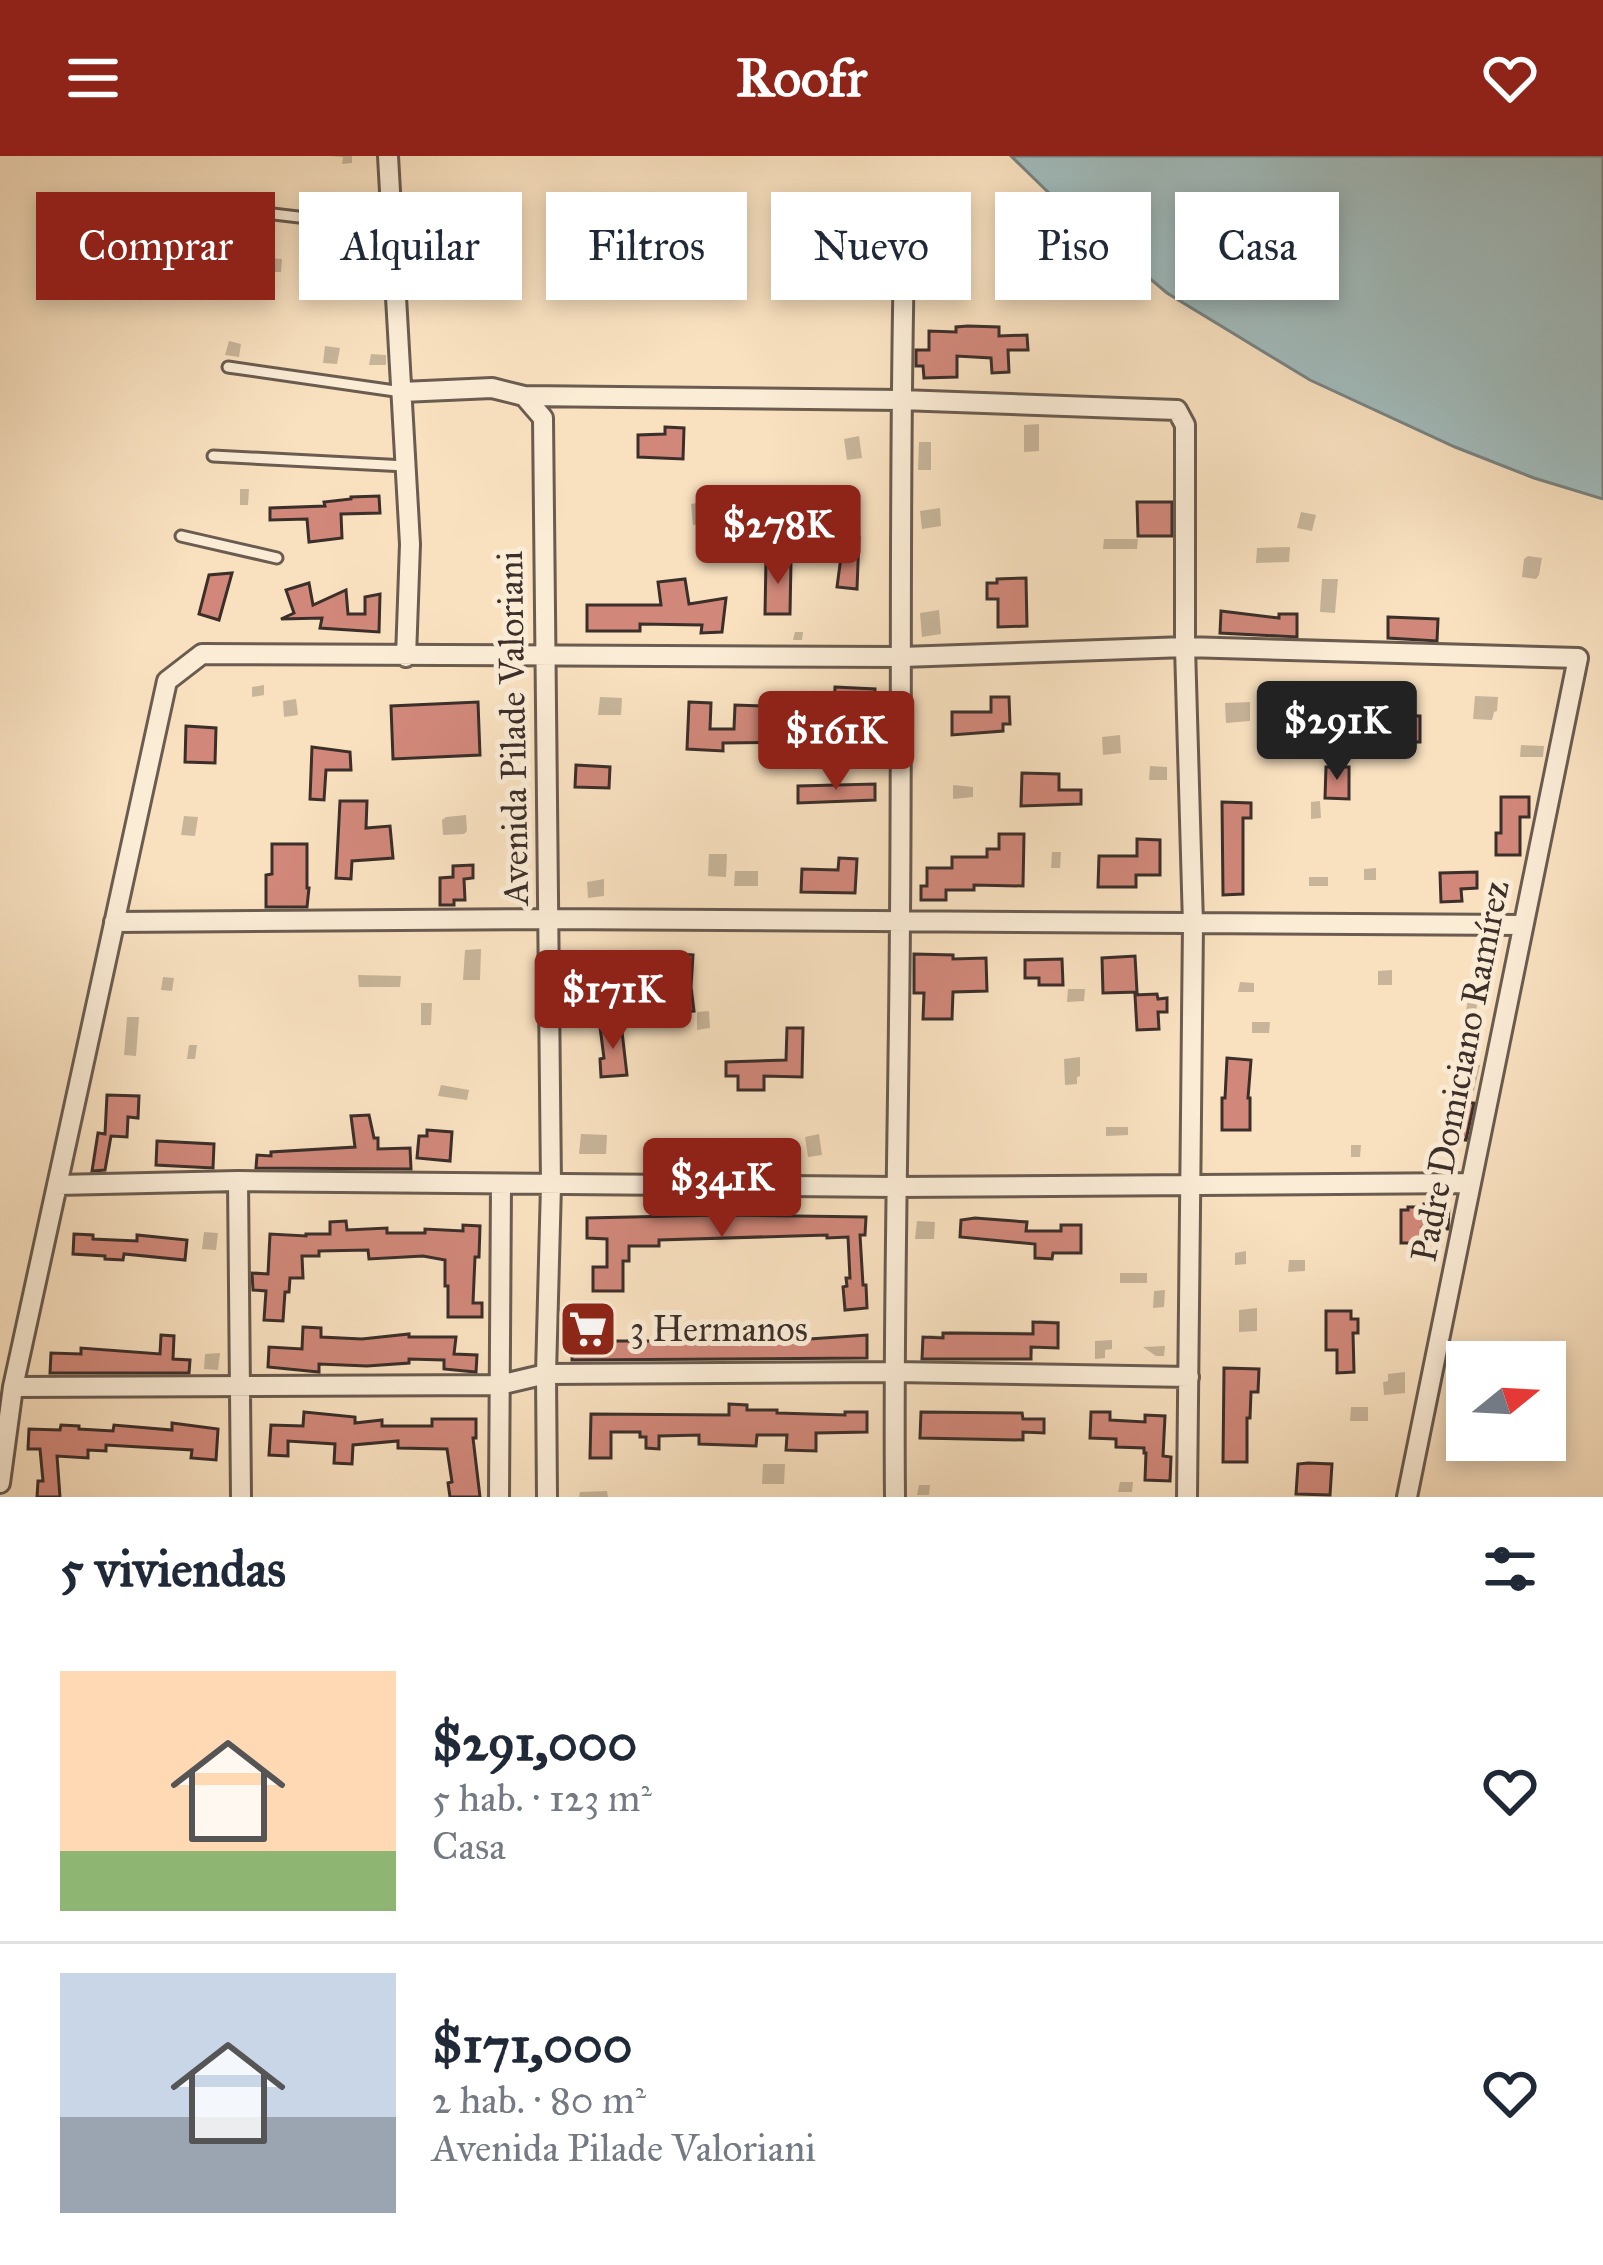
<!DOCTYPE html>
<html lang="es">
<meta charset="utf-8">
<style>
body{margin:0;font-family:"IM FELL Great Primer",serif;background:#f6f6f7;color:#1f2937;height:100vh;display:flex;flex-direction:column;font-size:45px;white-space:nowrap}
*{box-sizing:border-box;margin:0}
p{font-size:39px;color:#747a83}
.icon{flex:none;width:66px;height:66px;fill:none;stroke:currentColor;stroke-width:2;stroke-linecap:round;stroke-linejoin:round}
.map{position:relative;height:1341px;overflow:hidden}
.details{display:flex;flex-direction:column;background:#fff;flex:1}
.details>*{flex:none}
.guide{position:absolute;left:36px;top:36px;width:1533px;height:108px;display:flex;gap:24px}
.needle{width:78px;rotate:72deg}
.controls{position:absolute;left:1446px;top:1185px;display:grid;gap:24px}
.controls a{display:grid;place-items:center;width:120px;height:120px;border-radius:0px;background:#fff;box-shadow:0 6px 18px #0003;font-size:60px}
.price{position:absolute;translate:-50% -102px;padding:0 27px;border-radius:12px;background:#8f2418;color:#fff;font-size:39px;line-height:78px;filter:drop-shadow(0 3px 6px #0008)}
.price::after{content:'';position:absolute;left:50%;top:72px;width:36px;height:27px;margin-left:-18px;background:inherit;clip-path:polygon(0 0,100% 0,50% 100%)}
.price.current{background:#222;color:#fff}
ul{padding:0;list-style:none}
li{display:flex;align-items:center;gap:36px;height:300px;padding:0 60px}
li+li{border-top:3px solid #e0e1e3}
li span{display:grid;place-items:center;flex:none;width:336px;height:240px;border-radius:0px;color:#555}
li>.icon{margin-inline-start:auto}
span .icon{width:144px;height:144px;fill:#fffc;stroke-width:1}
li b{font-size:51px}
h2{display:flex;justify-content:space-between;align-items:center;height:144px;padding:0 60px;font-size:51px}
.chip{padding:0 42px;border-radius:0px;background:#fff;box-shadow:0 6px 18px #0003;font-size:42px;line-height:108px}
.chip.current{background:#8f2418;color:#fff}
header{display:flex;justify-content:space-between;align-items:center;height:156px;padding:0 60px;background:#8f2418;color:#fff;font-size:54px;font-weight:700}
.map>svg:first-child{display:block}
</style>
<header><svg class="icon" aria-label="menu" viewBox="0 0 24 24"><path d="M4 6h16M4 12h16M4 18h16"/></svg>Roofr<svg class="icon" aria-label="heart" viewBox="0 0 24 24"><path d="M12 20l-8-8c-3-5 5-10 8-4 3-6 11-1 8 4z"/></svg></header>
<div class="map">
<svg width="1603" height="1341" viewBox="0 0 1603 1341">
<rect width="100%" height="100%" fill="#f9e1c0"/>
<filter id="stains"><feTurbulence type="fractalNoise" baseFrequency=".00167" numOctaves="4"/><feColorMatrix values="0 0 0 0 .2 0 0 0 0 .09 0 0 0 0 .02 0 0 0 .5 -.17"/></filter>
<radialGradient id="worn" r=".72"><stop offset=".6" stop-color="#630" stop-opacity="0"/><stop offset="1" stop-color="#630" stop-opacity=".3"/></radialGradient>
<path fill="#a1bbbc" stroke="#788382" stroke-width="3" d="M1011 0H1603V343L1534 322 1455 291 1310 224 1167 137 1051 39Z"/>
<path fill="#0003" d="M330 0H352V7L342 8 343 1Z
M269 102 282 103 281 116H267Z
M229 185 241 188 239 201 225 199Z
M325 190 340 192 337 208 323 207Z
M371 198 386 199V209H369Z
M1039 268V295L1024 296V269Z
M859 280 862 302 847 304 844 283Z
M919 286H931V314H918Z
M240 333H249L248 349H240Z
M707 345 710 366 693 369 691 348Z
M940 352 941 370 922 373 920 355Z
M1301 356 1316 359 1312 375 1297 372Z
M1138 383 1137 393H1103L1104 383Z
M1290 391 1289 406 1256 407 1257 392Z
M1528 400 1542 402 1539 419 1536 423 1522 421 1524 403Z
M1322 423H1338L1335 457 1320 456Z
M939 454 941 478 922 481 920 457Z
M803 476 802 484H793L795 476Z
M264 529V539L252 541V531Z
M1475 540 1498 541 1497 555 1494 556 1492 564 1473 563Z
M600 541 622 542 621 559H598Z
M296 543 298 559 284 561 283 545Z
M1250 546V565L1226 567 1225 547Z
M1120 579 1121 597 1103 599 1102 581Z
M1521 589 1544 590 1543 601H1520Z
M1150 610 1167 611V624H1149Z
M953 629 973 631V641L953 643Z
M1320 645 1321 662 1311 663V646Z
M466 659 467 675 464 678 443 679 442 664 446 661Z
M184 660 198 661 195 680 181 679Z
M1052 696H1061L1060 712H1051Z
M709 698H727L726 721 708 720Z
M1376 712V724H1364V713Z
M735 715H758V730H734Z
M1309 721H1328V730H1309Z
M604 723V740L588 742 587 726Z
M481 793 480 824H463L465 794Z
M641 794 643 815 639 819 595 801 599 797Z
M1392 814V829H1378V815Z
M358 819 401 820 400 831H359Z
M163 821 174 822 172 835 161 834Z
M1240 826 1254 827V836H1238Z
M1068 833H1085L1084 845 1067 846Z
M1469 836 1478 837 1476 857 1466 856Z
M421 847H432L431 869H421Z
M709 855 710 872 697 874V856Z
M127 861H139L136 900 124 899Z
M1252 866H1270L1269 877H1252Z
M189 889H197L195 903H187Z
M1080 901V920L1077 921V928L1065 929 1064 903Z
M1470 909H1480L1474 935H1470Z
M441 929 469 934 467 944 438 940Z
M1106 971H1128V979L1106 980Z
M581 978 607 979 606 998H579Z
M819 978 822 999 808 1001 805 981Z
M1351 989H1361L1360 1001H1351Z
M917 1065 935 1066 934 1083H915Z
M204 1076 218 1077 216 1094 202 1093Z
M1246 1095V1108L1235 1109V1097Z
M1289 1104H1305V1115L1288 1116Z
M1120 1117H1147V1127H1120Z
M1165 1134 1164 1151 1153 1152 1154 1135Z
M1257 1152V1175L1239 1176V1154Z
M1039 1164 1060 1165 1059 1186 1057 1189 1033 1188V1197L1030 1200 926 1182 929 1179 944 1180 949 1175 1036 1176Z
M1112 1184V1193L1105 1194V1202L1095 1203V1185Z
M1165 1190 1164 1200H1156L1143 1191Z
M220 1197 218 1214 204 1213 205 1198Z
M1405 1216V1237L1384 1239 1383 1226 1388 1225V1218Z
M1368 1251V1265H1350L1351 1251Z
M926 1255 1024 1256V1262H1045V1271L1024 1273 1022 1281 924 1257Z
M785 1308 784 1328H762L763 1308Z
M1120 1326H1133L1132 1336H1118Z
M930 1329 929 1339H917L919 1329Z
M607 1335 608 1341H579L580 1336Z"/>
<path fill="#d1887a" stroke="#3b2f2a" stroke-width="3" d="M329 97 380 104 382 126 364 124 365 119 328 116Z
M968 170 999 171V180L1027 179 1028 194H1008L1009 216 992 217 991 202 957 200V221L924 222 923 210H916V194H929V175L956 176V171Z
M665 271 684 272 683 303 638 301V279L665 278Z
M379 340 380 357 341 358 342 382 309 386 307 363 270 364V352L325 350 324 346 351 343V341Z
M1137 346H1172V380H1138Z
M838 381H859L857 433 837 431 841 401 808 402V387L838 386Z
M766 404 791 405 790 458H765Z
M232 417 219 464 199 458 209 419Z
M1026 422 1027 470 998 471V443H987V427H997V423Z
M685 423 689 448 726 442 722 476 701 477 702 469 640 468V475H587V449H661L658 426Z
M309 427 313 449 346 434 348 458H365V441L380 438 379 476 320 472 322 462 281 463 294 457 286 434Z
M1221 455 1279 462V458H1297V481L1220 477Z
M1388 461 1438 463 1437 485 1388 482Z
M835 531 875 533 874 554 834 553Z
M991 541H1009L1010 568H1003V575L952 579V556H991Z
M478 546 480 599 393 603 391 550Z
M689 546 711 547 710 573H734L735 549 762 550 761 561 799 563V554L832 555V583H822V607L797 606 798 586 723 587V595L687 593Z
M1360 559 1420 560V586H1398V594H1376V582H1361Z
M186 570 216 572 215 607 185 606Z
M312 591 350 596 351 614H326L324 644 310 643Z
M576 609 610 611 609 632 575 631Z
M1326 611H1349V643L1325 642Z
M1022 617 1059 618V634H1081V648L1021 650Z
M875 628V644L798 647V630Z
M1501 641H1529V661H1520V699H1496V677H1501Z
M340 645H367L366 672 390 670 393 702 352 705 351 723 336 722Z
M1222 646 1251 647V662H1243V738L1223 739Z
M999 678H1024L1023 730 974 729V734H946V744H921V730H927V712H952V701H987V693H999Z
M1137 683 1160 684V719H1136V731H1098L1099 700H1137Z
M272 688H307V732H309L307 751H266V719L272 718Z
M839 702 857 703 855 737 801 736 802 713 838 714Z
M473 709V722L464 723 465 744H454V749H440V722L453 721V710Z
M1477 716V732L1461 733 1462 745 1441 746 1440 717Z
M638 796 640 822 594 825 592 800Z
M678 798 693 799 691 831 694 855 677 856Z
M914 798 953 799V803L986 802 987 835 953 836 952 863H923L924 837H914Z
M1135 800 1137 836 1103 837 1102 802Z
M1062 803 1063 829H1039V822H1025V804Z
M1157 838 1158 843 1167 842V856H1158L1159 873 1137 874 1135 839Z
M621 867 627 919 601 921 600 903 604 902 600 871Z
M787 872H803L802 921 764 920V934H738V920H726V906L786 904Z
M1227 902 1251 904 1248 942H1250V974H1222V942H1225Z
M107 939 139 940 138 962 128 961 127 981 111 980 105 1014 92 1015 98 977 105 978Z
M1448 945 1474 947 1466 984 1446 982Z
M369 959 374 982H378V993L410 992 411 1013 256 1012 257 999 271 1000V996L355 991 351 960Z
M427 974 452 976 450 1005 417 1002 419 980H427Z
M157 985 214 988 213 1012 156 1009Z
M1424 1048 1449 1049 1448 1073 1422 1072V1087H1401V1054H1408V1051H1424Z
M720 1059 866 1061 865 1079H860L863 1129H866L867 1152 845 1154 843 1131 847 1130 846 1122H850L848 1081 827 1082V1079L659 1084V1090H629V1105H623V1135H593V1111H607V1083L587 1082V1062Z
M975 1062 1027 1066 1026 1075H1061V1069H1081V1097H1053L1052 1103 1035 1102V1088L960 1081 961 1064Z
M346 1065 347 1074 387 1072V1077H425V1073L463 1075V1069L480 1070 479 1101H475L473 1147H482V1161H448V1130H445V1104L423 1100 369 1103 368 1094 319 1095V1100H302L303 1122H290L289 1136H285L283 1165 264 1164 266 1135 253 1134 252 1117 268 1118 270 1078 306 1080V1078H330V1066Z
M74 1078 93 1079V1083L137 1085V1079L187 1084 185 1104 124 1098 123 1104 105 1103V1100L73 1098Z
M1326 1155H1351V1163H1358V1177H1353L1354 1216 1337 1217V1194H1326Z
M1033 1166 1058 1167V1192L1031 1191V1203H922L923 1181 943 1182V1177L1033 1178Z
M700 1167 745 1170V1177H779V1181L809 1183 867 1179V1202L572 1204V1172L593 1173 592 1178H601V1185H700Z
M303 1171 321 1172V1181L362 1183 409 1178V1181H456L454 1198 477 1199 476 1216 444 1213V1204L409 1203V1207L367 1210 319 1208V1216L268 1211 269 1191 302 1193Z
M161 1179 174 1180 173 1203 190 1204 189 1217H50L51 1197 81 1198V1192L160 1198Z
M1224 1212 1259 1213 1258 1236H1251L1250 1262H1247V1306H1223Z
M729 1248 747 1249V1254H777V1257L845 1259V1256H867V1276L816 1277V1295L786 1294 787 1279H757L756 1290 699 1288V1279L659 1280V1293L646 1292V1281H640V1276H611V1302H590L591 1258 729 1259Z
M304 1256 355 1261V1267L382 1264V1270H432V1263H476V1282H473L480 1341H450L448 1327 452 1326 447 1293 398 1292V1285L353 1289 352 1308 334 1307 335 1288 288 1285V1300L269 1299 271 1269 303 1270Z
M921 1256 1022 1257 1023 1263H1044V1277L1023 1276V1284L920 1282Z
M1091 1256H1110V1264L1145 1266V1259L1165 1260 1163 1300 1171 1301 1170 1325 1145 1324 1146 1297H1144V1292L1116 1291V1283L1090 1282Z
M172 1267 218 1273 216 1304 191 1302 192 1294 106 1289V1295L88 1294V1302L57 1300 60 1341H37L38 1325H43L40 1293H28L29 1273 60 1274 61 1269 79 1270V1273L113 1275 114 1269 172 1274Z
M1308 1307 1332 1308 1330 1339 1296 1338 1298 1308Z"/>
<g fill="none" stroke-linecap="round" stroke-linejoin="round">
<g stroke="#6a5c50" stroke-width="15">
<path id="lane" d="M247 55 392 72
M228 211 402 236
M213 300 406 310
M181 380 277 402"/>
</g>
<g stroke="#6a5c50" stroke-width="24">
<path id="street" d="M388 0 410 388 406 501
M402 236 492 232 524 240 543 262 551 1029 546 1218 547 1341
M524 240 901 244 1177 254 1185 269V491L1193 768 1187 1341
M114 766 548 763 1523 769
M238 1025 241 1341
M57 1029 238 1025 895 1031 1471 1027
M13 1231 499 1229 546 1218 894 1216 1189 1221
M0 1327 13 1231 167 525 202 498 902 501 1185 491 1578 502 1407 1341
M499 1341 501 1028
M895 1341C893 1147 899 953 900 759 902 541 899 323 904 105"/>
</g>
<use href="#lane" stroke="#fbecd6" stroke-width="9"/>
<use href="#street" stroke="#fbecd6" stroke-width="18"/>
</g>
<defs>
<g id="supermarket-square" transform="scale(3)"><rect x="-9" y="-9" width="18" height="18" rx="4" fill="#8f2418" stroke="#fbecd6"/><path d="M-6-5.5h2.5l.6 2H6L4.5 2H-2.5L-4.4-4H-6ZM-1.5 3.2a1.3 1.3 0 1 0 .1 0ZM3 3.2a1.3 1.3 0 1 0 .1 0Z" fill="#fff"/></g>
</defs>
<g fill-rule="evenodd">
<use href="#supermarket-square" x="588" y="1173"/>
</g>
<g text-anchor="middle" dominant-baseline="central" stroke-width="10" stroke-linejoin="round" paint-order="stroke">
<g font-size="36" fill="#3b2f2a" stroke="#fbecd6">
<text transform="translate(513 572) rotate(-91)">Avenida Pilade Valoriani</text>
<text transform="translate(1460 915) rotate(-79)">Padre Domiciano Ramírez</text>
</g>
<g font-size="36" fill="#3b2f2a" stroke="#fbecd6" text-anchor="start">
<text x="630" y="1173">3 Hermanos</text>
</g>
</g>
<rect width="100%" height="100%" filter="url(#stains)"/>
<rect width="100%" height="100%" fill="url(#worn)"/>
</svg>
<div class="controls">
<a><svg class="needle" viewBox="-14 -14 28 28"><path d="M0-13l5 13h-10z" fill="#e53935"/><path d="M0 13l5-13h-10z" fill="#747a83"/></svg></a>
</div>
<b class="price" style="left:778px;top:431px">$278K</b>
<b class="price current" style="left:1337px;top:627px">$291K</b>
<b class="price" style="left:836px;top:637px">$161K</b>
<b class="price" style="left:613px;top:896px">$171K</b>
<b class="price" style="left:722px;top:1084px">$341K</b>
<div class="guide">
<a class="chip current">Comprar</a>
<a class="chip">Alquilar</a>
<a class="chip">Filtros</a>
<a class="chip">Nuevo</a>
<a class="chip">Piso</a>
<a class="chip">Casa</a>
</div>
</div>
<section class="details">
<h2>5 viviendas<svg class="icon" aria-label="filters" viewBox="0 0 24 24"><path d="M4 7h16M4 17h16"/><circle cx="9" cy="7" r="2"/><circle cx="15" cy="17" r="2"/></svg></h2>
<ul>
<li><span style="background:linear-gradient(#ffd9b3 75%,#8fb573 0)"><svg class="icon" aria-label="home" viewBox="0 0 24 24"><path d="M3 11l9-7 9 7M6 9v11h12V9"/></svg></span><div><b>$291,000</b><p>5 hab. · 123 m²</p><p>Casa</p></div><svg class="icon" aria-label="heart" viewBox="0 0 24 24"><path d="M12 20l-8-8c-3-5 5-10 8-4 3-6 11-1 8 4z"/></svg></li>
<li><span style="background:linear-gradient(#c9d6e8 60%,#9aa5b1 0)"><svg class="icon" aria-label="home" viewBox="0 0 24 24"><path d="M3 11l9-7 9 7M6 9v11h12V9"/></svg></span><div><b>$171,000</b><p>2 hab. · 80 m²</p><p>Avenida Pilade Valoriani</p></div><svg class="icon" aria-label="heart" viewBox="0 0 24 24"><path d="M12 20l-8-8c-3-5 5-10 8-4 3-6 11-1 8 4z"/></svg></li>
</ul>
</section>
